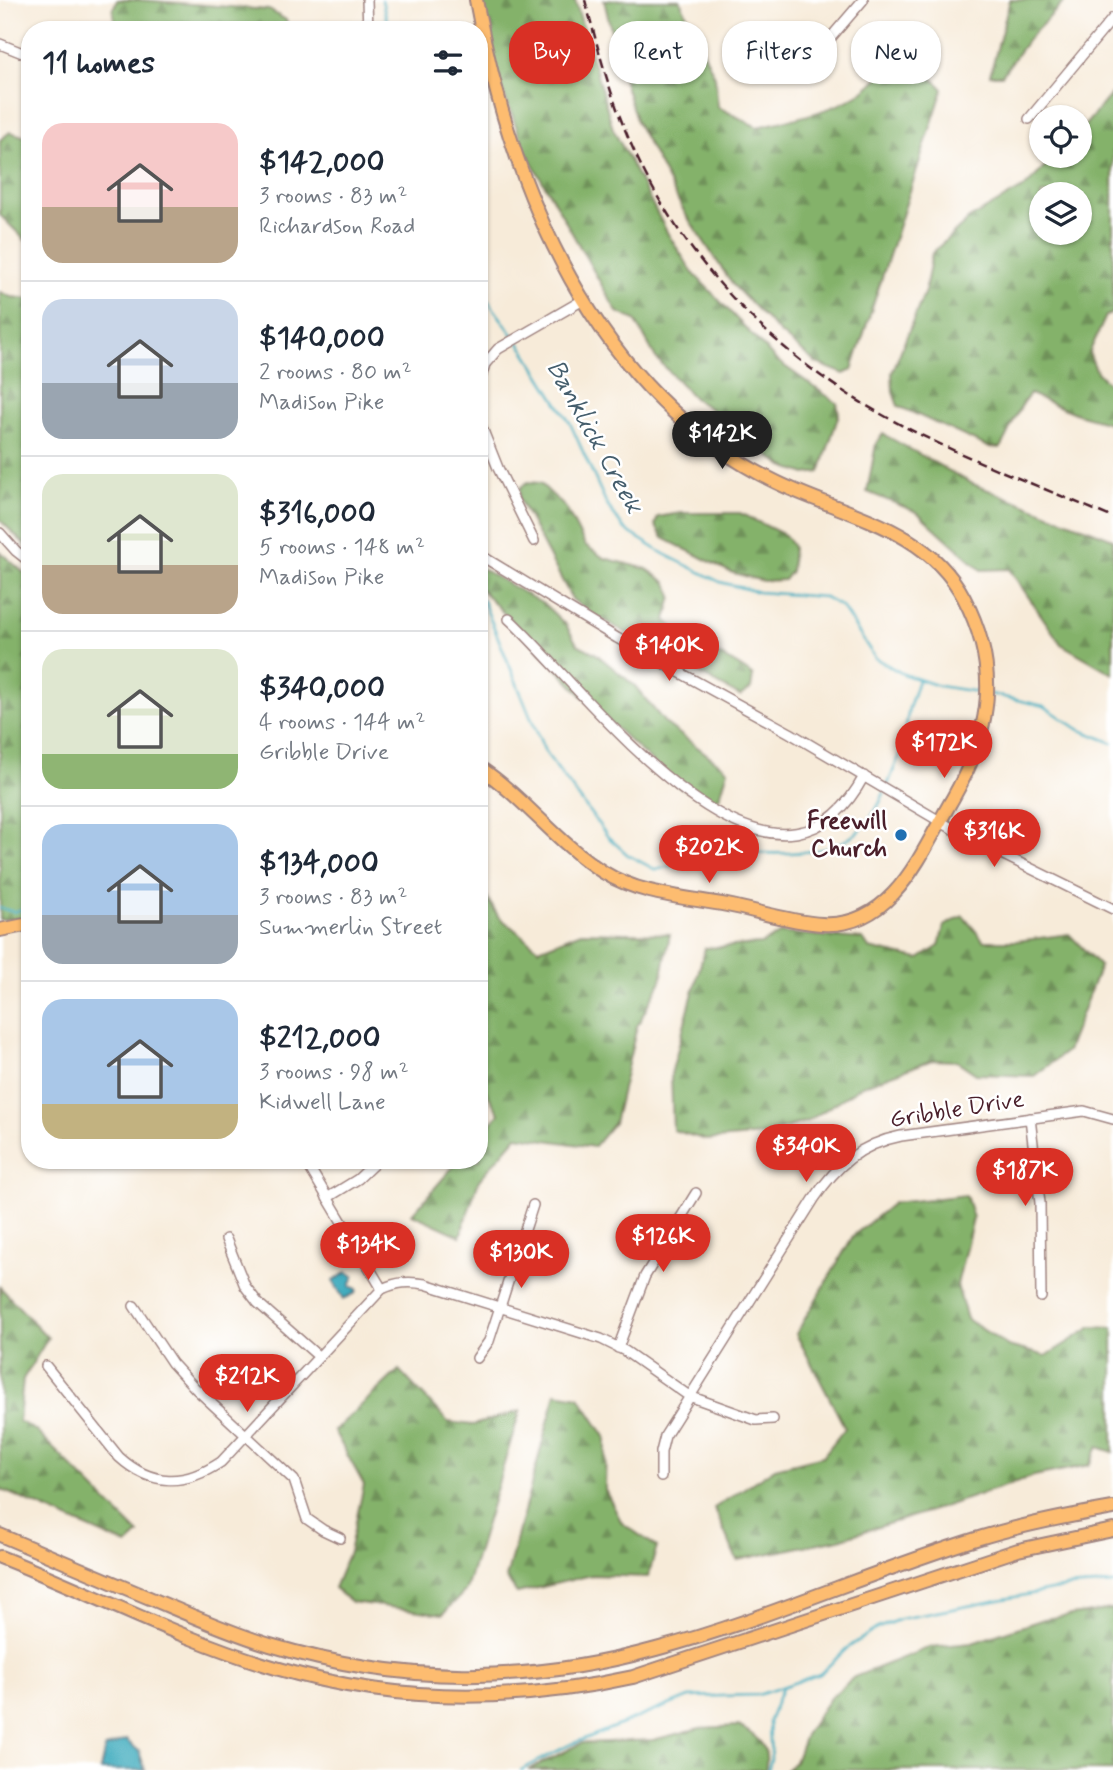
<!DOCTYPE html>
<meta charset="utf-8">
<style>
body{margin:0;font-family:Mynerve,sans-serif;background:#f2f2f3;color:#1f2937;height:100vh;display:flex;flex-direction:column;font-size:26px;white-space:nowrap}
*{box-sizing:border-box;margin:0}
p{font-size:23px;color:#747a83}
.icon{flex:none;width:38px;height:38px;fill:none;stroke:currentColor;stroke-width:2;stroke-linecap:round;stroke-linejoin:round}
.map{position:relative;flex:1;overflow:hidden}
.panel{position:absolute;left:21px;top:21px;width:467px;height:1148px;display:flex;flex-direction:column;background:#fff;border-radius:28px;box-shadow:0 2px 5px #0004}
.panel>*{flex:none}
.top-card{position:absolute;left:509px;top:21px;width:499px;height:63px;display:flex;gap:14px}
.fabs{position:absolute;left:1029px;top:105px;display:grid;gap:14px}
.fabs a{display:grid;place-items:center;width:63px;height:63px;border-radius:50%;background:#fff;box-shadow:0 2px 5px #0004;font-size:35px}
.price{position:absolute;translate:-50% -60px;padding:0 16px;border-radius:24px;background:#d93025;color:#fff;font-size:23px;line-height:46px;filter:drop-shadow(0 2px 4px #0008)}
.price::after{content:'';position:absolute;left:50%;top:42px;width:21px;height:16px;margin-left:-10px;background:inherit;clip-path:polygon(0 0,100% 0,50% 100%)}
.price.selected{background:#222;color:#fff}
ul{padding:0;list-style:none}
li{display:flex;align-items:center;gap:21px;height:175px;padding:0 21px}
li+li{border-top:2px solid #e0e1e3}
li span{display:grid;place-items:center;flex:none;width:196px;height:140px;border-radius:21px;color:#555}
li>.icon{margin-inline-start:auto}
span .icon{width:84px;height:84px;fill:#fffc;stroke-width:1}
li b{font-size:30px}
h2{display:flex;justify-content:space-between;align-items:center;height:84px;padding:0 21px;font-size:30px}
.tag{padding:0 24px;border-radius:28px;background:#fff;box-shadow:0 2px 5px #0004;font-size:24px;line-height:63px}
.tag.selected{background:#d93025;color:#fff}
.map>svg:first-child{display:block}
</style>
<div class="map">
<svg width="1113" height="1770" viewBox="0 0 1113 1770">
<defs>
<pattern id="forest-firs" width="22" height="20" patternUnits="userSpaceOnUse" patternTransform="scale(1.75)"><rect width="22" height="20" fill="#84b26b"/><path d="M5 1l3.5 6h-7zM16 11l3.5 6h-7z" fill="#6e9058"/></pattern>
</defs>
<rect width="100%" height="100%" fill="#fff"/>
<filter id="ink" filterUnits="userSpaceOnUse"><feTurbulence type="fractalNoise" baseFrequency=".0143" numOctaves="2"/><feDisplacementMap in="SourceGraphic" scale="14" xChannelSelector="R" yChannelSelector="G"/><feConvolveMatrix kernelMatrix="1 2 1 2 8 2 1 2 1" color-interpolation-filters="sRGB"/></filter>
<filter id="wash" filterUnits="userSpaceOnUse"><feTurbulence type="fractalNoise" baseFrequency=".00686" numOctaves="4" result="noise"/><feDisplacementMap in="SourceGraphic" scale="28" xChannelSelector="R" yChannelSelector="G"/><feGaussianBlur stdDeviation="1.57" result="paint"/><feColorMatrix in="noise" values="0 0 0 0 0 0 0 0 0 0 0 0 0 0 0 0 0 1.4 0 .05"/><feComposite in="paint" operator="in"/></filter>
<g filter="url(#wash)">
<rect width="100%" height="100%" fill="#f7ebd9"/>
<path fill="url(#forest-firs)" stroke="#67684b" stroke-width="2" fill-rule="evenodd" d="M117 0H140L269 10 286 20 289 30H116L113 9Z
M482 0H575L613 129 668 234 693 273 776 360 837 403 839 414 820 472 806 474 783 466 749 441 728 420 695 399 656 358 635 320 617 312 526 152 500 84Z
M604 0H680L715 77 718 107 757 127C791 119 829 113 859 94 881 80 882 66 910 55L943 89 852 370 844 374 816 363 780 333 733 285 686 215 637 123 620 69Z
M1010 0H1066L1030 37 1002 75H990Z
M1113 92V313L1106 316 1089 353 1097 372 1113 388V424L1077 414 1030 394C1016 409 1011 430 1000 448L988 447 898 406 893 392 892 373 925 291 932 253 969 219 1026 186 1056 156H1080V131ZM1041 194H1080V233H1041Z
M10 132 30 138V245L0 215V140Z
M0 292 11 297 30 299V550L0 520Z
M883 434 973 484 1113 539V674L1061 644 1009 569 981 570 917 512 867 492 876 444Z
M527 482 540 483 566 508 585 545 604 558 647 569 667 583 672 596 666 620C690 645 726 654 753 676L751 689 740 696 587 611 572 599 519 499 520 488Z
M681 513H740L785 535 793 547 791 571 784 580 763 581 730 572 663 538 655 525 658 517Z
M0 552 30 578V917L0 920Z
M481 568 545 605 566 625 577 644 595 653 635 686 665 723 728 770 720 797 712 801 679 787 589 703 480 588V569Z
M480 885 498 916 539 949 581 932 670 934 661 981 637 1026 614 1123 594 1147 517 1136 479 1180 460 1236 412 1214 459 1160H480V1137L499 1114 480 1081Z
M963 916 984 941H1017L1069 934 1100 966 1067 1051 1034 1076 976 1074 957 1061 932 1060 862 1086 808 1121 762 1135 706 1140 673 1130 671 1074 705 948 761 944 781 933 863 939 869 948 919 959 939 946 944 926Z
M966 1195 973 1218 957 1285 967 1319 1008 1346 1046 1356 1092 1327 1113 1328V1452L1098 1447 1089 1465 1034 1476 943 1507 839 1539 737 1560 714 1508 775 1468 823 1456 845 1428 796 1334 853 1236 893 1203Z
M0 1287 48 1338 23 1379 19 1421 36 1431 139 1534 127 1545 0 1489Z
M399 1370 448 1422 473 1425 520 1411 466 1590 443 1614 351 1602 334 1588 349 1552 364 1485 334 1431Z
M556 1393 579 1397 606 1438 605 1490 622 1523 657 1547 648 1577 592 1575 517 1593 506 1578Z
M1113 1609V1770H786L795 1762 805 1735 830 1698 854 1677 930 1647 972 1643 1044 1619Z
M739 1726C757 1736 771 1747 765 1770H528L582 1743 653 1740 700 1728Z"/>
<path fill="#3facbe" stroke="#446674" stroke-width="2" d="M347 1272 354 1276 350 1286 357 1289 356 1293 344 1299 333 1281Z
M126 1740 139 1751 145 1770H100L105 1748Z"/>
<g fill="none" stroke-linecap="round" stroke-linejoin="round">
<path stroke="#3facbe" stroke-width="2.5" d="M382 0 389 30
M480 290 525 351 570 423 607 505 624 529 664 554 720 582 758 592 824 597 842 607 875 658 903 674 939 686 984 693
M480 600 483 601 545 752 608 837 628 855 656 870C679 864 713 852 735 851 744 850 754 853 763 853 817 855 862 850 884 793
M990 694 1044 706 1078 729 1113 743
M887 787 903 746 909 708 918 680
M0 908 14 912 30 906
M521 1770 567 1746 689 1697 758 1695 820 1674 846 1649 876 1629 900 1619 1067 1587 1113 1584
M768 1770 771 1759 769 1721 782 1688"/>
</g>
</g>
<g filter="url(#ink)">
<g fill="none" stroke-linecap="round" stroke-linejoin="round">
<g stroke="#a08582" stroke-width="12">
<path id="minor" d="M367 0 368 30
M0 44 30 56
M769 72 809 57 821 49 863 0
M1029 119 1113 18
M480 381 485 364 498 349 583 300
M480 423 498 468 534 541
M0 533 16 551 30 562
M480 555 617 638 790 733 965 836 1113 909
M509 619C581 684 772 949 864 776
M1030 1118 1040 1203 1041 1297
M305 1160 382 1289
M327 1198 358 1179 378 1160
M226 1239 245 1286 258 1303 318 1356
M134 1306 172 1363 195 1388 294 1480 307 1519 323 1530 340 1538
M618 1348 645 1276 696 1193
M477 1358 489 1341 533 1205
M46 1366 119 1457C152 1487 185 1486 221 1462L382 1289C397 1282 409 1281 425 1284L601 1339 625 1351 689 1396 756 1420 773 1419
M661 1477V1452L665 1436 814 1199C836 1166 860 1144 901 1136L1084 1111 1113 1119"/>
</g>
<g stroke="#a08582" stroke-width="16">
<path id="major" d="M476 0C511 189 593 393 776 482 843 515 926 526 964 598 1001 669 991 731 953 798 923 849 894 929 822 924 790 922 758 911 727 905 685 897 640 895 603 872 557 843 525 798 480 768
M0 930 30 924
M0 1535C45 1554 90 1573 135 1592 179 1610 224 1631 270 1645 400 1684 526 1685 656 1649 765 1620 869 1572 976 1539 1021 1525 1067 1516 1113 1508
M0 1557C92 1593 181 1640 276 1668 393 1703 515 1703 633 1677L1018 1550 1113 1530"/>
</g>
<use href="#minor" stroke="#fff" stroke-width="9"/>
<use href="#major" stroke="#fdbc70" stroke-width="12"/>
<path stroke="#4a1f2b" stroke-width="2.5" stroke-dasharray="10 5" stroke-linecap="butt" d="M585 0C597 44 608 89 626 132 674 251 769 352 881 414 954 455 1036 484 1113 518"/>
</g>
</g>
<circle fill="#1f6fb2" stroke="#fff" stroke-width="2.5" cx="901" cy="835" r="7"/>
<g text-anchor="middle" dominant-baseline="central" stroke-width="5" stroke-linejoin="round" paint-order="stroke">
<g font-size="24" font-weight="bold" fill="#4a1f2b" stroke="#fff" text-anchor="end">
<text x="887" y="821">Freewill<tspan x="887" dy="28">Church</tspan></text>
</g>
<g font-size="24" fill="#4a1f2b" stroke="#fff">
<text transform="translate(957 1110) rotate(-9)">Gribble Drive</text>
</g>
<g font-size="26" font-style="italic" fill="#455e6d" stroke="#fff">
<text transform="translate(594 437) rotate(61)">Banklick Creek</text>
</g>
</g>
</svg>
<div class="fabs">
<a><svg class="icon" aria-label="locate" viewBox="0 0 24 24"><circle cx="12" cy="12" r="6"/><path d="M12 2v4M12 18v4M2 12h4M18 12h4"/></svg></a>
<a><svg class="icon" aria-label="layers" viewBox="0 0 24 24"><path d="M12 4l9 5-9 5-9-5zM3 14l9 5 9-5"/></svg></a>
</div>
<b class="price selected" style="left:722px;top:471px">$142K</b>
<b class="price" style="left:669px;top:683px">$140K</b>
<b class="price" style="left:944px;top:780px">$172K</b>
<b class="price" style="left:994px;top:869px">$316K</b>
<b class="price" style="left:709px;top:885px">$202K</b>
<b class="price" style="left:806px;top:1184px">$340K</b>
<b class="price" style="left:1025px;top:1208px">$187K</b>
<b class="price" style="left:663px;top:1274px">$126K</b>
<b class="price" style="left:368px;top:1282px">$134K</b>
<b class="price" style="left:521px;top:1290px">$130K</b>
<b class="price" style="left:247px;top:1414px">$212K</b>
<div class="top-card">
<a class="tag selected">Buy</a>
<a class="tag">Rent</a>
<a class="tag">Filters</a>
<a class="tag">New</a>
</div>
<section class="panel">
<h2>11 homes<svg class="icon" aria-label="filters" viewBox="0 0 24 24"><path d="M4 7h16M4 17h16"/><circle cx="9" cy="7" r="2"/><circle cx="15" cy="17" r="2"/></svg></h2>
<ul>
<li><span style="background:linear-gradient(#f6c9c9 60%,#b9a48a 0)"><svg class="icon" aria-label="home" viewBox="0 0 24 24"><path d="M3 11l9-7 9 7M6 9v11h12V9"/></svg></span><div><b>$142,000</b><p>3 rooms · 83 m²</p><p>Richardson Road</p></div></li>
<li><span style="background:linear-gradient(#c9d6e8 60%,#9aa5b1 0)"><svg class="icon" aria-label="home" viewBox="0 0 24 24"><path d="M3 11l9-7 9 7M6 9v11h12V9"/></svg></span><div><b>$140,000</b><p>2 rooms · 80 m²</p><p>Madison Pike</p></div></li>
<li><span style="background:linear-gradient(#dfe7d0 65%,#b9a48a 0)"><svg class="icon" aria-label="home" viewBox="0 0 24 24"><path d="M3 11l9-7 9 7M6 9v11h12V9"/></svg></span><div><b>$316,000</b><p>5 rooms · 148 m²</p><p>Madison Pike</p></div></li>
<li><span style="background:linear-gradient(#dfe7d0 75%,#8fb573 0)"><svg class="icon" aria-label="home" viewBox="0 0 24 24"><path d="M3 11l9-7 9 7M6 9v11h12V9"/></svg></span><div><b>$340,000</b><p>4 rooms · 144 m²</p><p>Gribble Drive</p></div></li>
<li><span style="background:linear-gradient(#a9c7e8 65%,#9aa5b1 0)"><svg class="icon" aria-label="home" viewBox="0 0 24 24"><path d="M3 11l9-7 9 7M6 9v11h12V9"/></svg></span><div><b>$134,000</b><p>3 rooms · 83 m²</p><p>Summerlin Street</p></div></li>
<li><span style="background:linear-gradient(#a9c7e8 75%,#c2b280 0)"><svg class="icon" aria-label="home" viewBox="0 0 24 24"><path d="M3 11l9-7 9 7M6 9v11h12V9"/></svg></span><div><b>$212,000</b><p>3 rooms · 98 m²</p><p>Kidwell Lane</p></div></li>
</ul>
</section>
</div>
